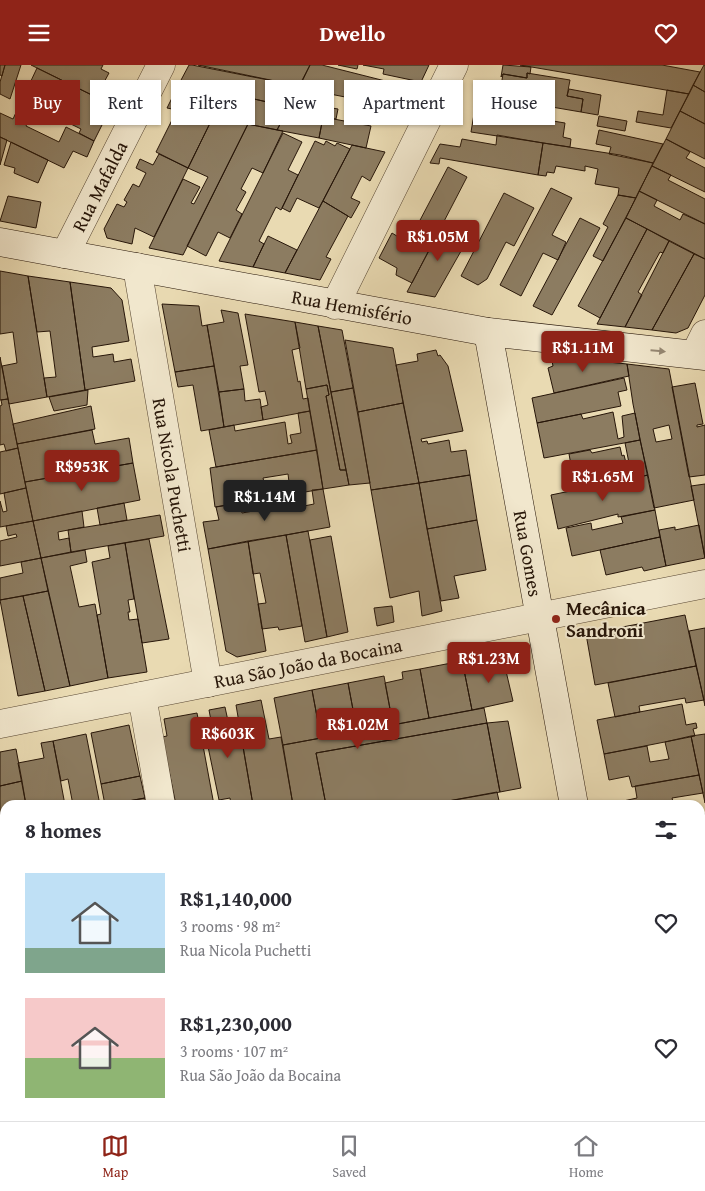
<!DOCTYPE html>
<meta charset="utf-8">
<style>
body{margin:0;font-family:"Gentium Book Plus",serif;background:#f2f2f3;color:#2b2b33;height:100vh;display:flex;flex-direction:column;font-size:19px;white-space:nowrap}
*{box-sizing:border-box;margin:0}
p{font-size:16px;color:#7c7c81}
.icon{flex:none;width:28px;height:28px;fill:none;stroke:currentColor;stroke-width:2;stroke-linecap:round;stroke-linejoin:round}
.map{position:relative;flex:1;overflow:hidden}
.panel{position:absolute;left:0px;top:735px;width:705px;height:321px;display:flex;flex-direction:column;background:#fff;border-radius:15px 15px 0 0;box-shadow:0 1px 4px #0004}
.panel>*{flex:none}
.hud{position:absolute;left:15px;top:15px;width:675px;height:45px;display:flex;gap:10px}
.price{position:absolute;translate:-50% -42px;padding:0 11px;border-radius:5px;background:#8f2418;color:#fff;font-size:16px;line-height:32px;filter:drop-shadow(0 1px 2px #0008)}
.price::after{content:'';position:absolute;left:50%;top:30px;width:15px;height:11px;margin-left:-8px;background:inherit;clip-path:polygon(0 0,100% 0,50% 100%)}
.price.on{background:#222;color:#fff}
ul{padding:0;list-style:none}
li{display:flex;align-items:center;gap:15px;height:125px;padding:0 25px}
li span{display:grid;place-items:center;flex:none;width:140px;height:100px;border-radius:0px;color:#555}
li>.icon{margin-inline-start:auto}
span .icon{width:60px;height:60px;fill:#fffc;stroke-width:1}
li b{font-size:21px}
h2{display:flex;justify-content:space-between;align-items:center;height:60px;padding:0 25px;font-size:21px}
.tag{padding:0 18px;border-radius:0px;background:#fff;box-shadow:0 1px 4px #0004;font-size:18px;line-height:45px}
.tag.on{background:#8f2418;color:#fff}
header{display:flex;justify-content:space-between;align-items:center;height:65px;padding:0 25px;background:#8f2418;color:#fff;font-size:22px;font-weight:700}
.tabs{display:flex;justify-content:space-around;align-items:center;height:70px;border-top:1px solid #e1e1e2;background:#fff;font-size:14px;color:#7c7c81}
.tabs a{display:grid;justify-items:center;gap:2px}
.tabs .on{color:#8f2418}
.map>svg:first-child{display:block}
</style>
<header><svg class="icon" aria-label="menu" viewBox="0 0 24 24"><path d="M4 6h16M4 12h16M4 18h16"/></svg>Dwello<svg class="icon" aria-label="heart" viewBox="0 0 24 24"><path d="M12 20l-8-8c-3-5 5-10 8-4 3-6 11-1 8 4z"/></svg></header>
<div class="map">
<svg width="705" height="1056" viewBox="0 0 705 1056">
<rect width="100%" height="100%" fill="#e9dab2"/>
<filter id="stains"><feTurbulence type="fractalNoise" baseFrequency=".004" numOctaves="4"/><feColorMatrix values="0 0 0 0 .2 0 0 0 0 .09 0 0 0 0 .02 0 0 0 .5 -.17"/></filter>
<radialGradient id="worn" r=".72"><stop offset=".6" stop-color="#630" stop-opacity="0"/><stop offset="1" stop-color="#630" stop-opacity=".3"/></radialGradient>
<path fill="#8c7c61" stroke="#271609" fill-rule="evenodd" d="M0 0H5L2 11 0 10Z
M5 0H21L10 34 0 29V17Z
M31 0H103L101 4 109 8 96 32Z
M189 0H192L299 21 289 42 180 17Z
M198 0H310L299 21Z
M310 0H322L417 24 407 44 299 23Z
M338 0H358L357 4Z
M363 0H429L421 17 383 9 384 4Z
M503 0 531 2 530 9 527 8V13L503 9 501 12Z
M520 0H662L700 7 689 29Z
M704 0H705V27L693 20Z
M37 3 112 40 94 76 79 68 81 64 22 35Z
M527 8 570 15 567 31 583 34 581 47 499 33 503 9 527 13Z
M180 17 289 42 277 65 167 43Z
M693 20 705 27V59L680 46Z
M299 23 328 28 319 73 277 65Z
M569 24 601 30 598 50 581 47 583 34 567 31Z
M667 25 689 29 671 63 636 57 638 46 663 50Z
M20 39 33 46 26 61 59 77 66 62 94 76 87 92 73 86 64 103 0 72V48L13 54Z
M326 42 338 44 336 54 324 52Z
M475 43 565 58 563 72 571 74 570 82 471 67Z
M177 45 213 52 188 103 156 87Z
M680 46 705 59V94L666 74Z
M599 51 627 56 625 66 597 61Z
M213 52 248 59 183 190 149 183 183 114 200 122 191 138 194 139 208 112 188 103Z
M323 52 371 61 366 83 319 73Z
M248 59 283 66 263 108 252 103 241 124 246 127 236 145 242 149 230 173 218 167 206 191 187 181Z
M599 65 663 79 653 98 609 89 611 82 596 79Z
M283 68 302 77 288 105 298 110 282 143 281 145 276 142 259 176 264 179 253 202 219 196Z
M497 70 543 78 538 110 440 93 439 99 430 98 440 79 460 82 462 74 496 80Z
M0 72 7 75 0 100Z
M666 74 690 87 686 93 705 103V127L652 101Z
M315 76 324 80 326 76 335 81 337 78 350 84 319 143 297 133 290 147 282 143Z
M11 77 48 95 38 118 14 108 15 103 4 100Z
M543 78 620 90 653 98 636 133 618 130 619 123 595 119 598 104 585 101V106L556 101 554 108 547 107 546 111 538 110Z
M352 80 385 87 370 116 362 111 351 133 360 137 351 153 323 136Z
M159 89 188 103 154 172 135 163 132 179 107 173 104 164 117 139 124 142 127 137 124 135 133 119 139 122 146 108 136 103 140 94 153 100Z
M652 101 671 110 668 115 705 134V159L639 126Z
M448 102 467 112 412 218 396 210 397 203 379 193 392 168 408 178Z
M551 123 572 133 552 170 566 177 558 195 543 188 521 231 500 220Z
M639 126 657 135 654 141 680 155 683 149 705 159V194L626 153Z
M504 128 534 143 514 181 506 177 487 214 478 220 461 211Z
M618 130 636 133 603 196 593 191 608 162 603 159Z
M8 131 41 137 36 163 0 156Z
M323 136 348 151 326 192 331 194 320 215 285 208Z
M580 153 600 163 552 250 533 241Z
M626 153 647 164 600 253 578 241Z
M443 159 469 172 435 232 407 227Z
M647 164 669 176 663 188 660 187 638 227 642 230 625 262 597 259Z
M268 171 297 185 285 208 253 202Z
M669 176 694 189 652 265 625 262Z
M694 189 705 194V230L688 263 676 268 652 265Z
M0 206 28 211 47 332 9 339 2 301 17 298 13 267 0 269Z
M28 211 70 217 85 325 47 332 44 313 56 312 50 266 37 267Z
M70 217 111 223 122 235 129 276 92 282 93 292 113 289 114 297 131 294 135 316 85 325Z
M162 239 199 241 202 261 207 260 214 301 175 307Z
M221 245 238 248 248 300 240 301 244 324 219 327 207 260 224 257Z
M245 249 295 257 300 283 292 285 298 317 300 316 303 334 308 333 310 346 263 355 261 342 268 340 265 326 259 327Z
M295 257 318 261 346 405H340L326 331 329 330 327 320 306 324Z
M318 261 342 265 353 323 331 327Z
M345 275 393 283 403 338 358 347Z
M436 285 438 291 440 290 448 301 463 366 421 374 422 377 427 376 428 379 449 375 451 387 466 385 470 410 419 418 396 300 418 296 417 289Z
M551 291 627 299 629 311 554 328 548 303 553 301Z
M0 292 8 334 0 335Z
M627 299 669 304 694 435 654 443 633 339ZM669 360 672 374 656 377 653 364Z
M214 301 224 362 201 366 193 320 178 322 175 307Z
M624 313 627 325 618 327 621 341 537 358 532 333Z
M695 318 703 359 697 360V362L705 360V410L689 412 672 322Z
M327 320 329 330 326 331 340 405H346L349 420 323 424 306 324Z
M353 323 370 418 349 420 331 327Z
M244 324 245 336 260 334 263 355 224 362 219 327Z
M88 325 87 340 54 346 49 332Z
M8 334 18 383 6 386 4 379 0 380V341L2 340 1 335Z
M403 338 419 418 371 425 358 347Z
M91 341 95 364 17 379 13 359Z
M310 346 317 385 216 402 209 365 234 360 235 366 285 357 288 379 292 378 290 370 301 368 298 348Z
M613 347 618 374 624 372 622 351 635 348 640 375 544 393 537 358 581 349 583 354Z
M92 365 95 379 129 373 133 398 25 417 17 379Z
M640 375 648 410 635 413 631 397 629 398 625 378Z
M620 382 622 391 624 390 630 414 571 426 566 402 571 400 569 389 590 385 592 388Z
M18 383 26 423 0 429V387Z
M317 385 323 424 215 442 210 403ZM288 409 289 417 282 419 283 422 266 425 263 413Z
M133 398 140 435 33 456 25 417Z
M470 410 477 455 427 464 419 418Z
M648 410 655 445 618 452V449L558 464 551 430Z
M419 418 442 546 422 551 419 526 390 533 371 425Z
M705 419V493L691 421Z
M26 423 33 456 0 462V436L3 447 7 446 4 428Z
M323 424 330 462 208 484 203 457 219 455 216 442 240 438 242 448 293 439 294 443 314 439 312 425Z
M124 438 127 455 100 460 97 443Z
M655 445 660 472 572 491 566 463 591 458 592 465 623 458 621 452Z
M82 446 84 462 58 467 59 475 69 473 71 487 41 493 33 456Z
M160 450 164 471 71 487 68 465Z
M477 455 486 505 454 511 459 533 441 536 427 464Z
M33 456 41 493 0 501V476L17 472 16 469 8 471 6 461Z
M699 460 705 493 666 501 659 465 675 462V465Z
M308 466 327 572 305 577 286 470Z
M286 470 302 561 279 565 278 562 262 564 258 539 266 538 260 508 253 509 248 476Z
M331 471 348 567 327 572 310 475Z
M660 472 666 501 644 506 642 502 606 510 600 485Z
M149 474 169 574 142 578 125 478Z
M248 476 266 586 237 592 226 586 208 484Z
M125 478 134 534 128 535 130 547H128L129 555 138 554 147 607 108 613 97 550 101 549 92 497 110 493 108 481Z
M85 485 87 497 70 501 79 542 95 539 108 613 70 621 41 493Z
M41 493 48 526 0 535V513L23 508 21 497Z
M48 526 70 621 45 626 23 531Z
M23 531 45 626 18 631 0 535Z
M392 541 394 557 377 561 374 543Z
M685 550 696 601 595 620 586 569Z
M705 563V641L689 566Z
M502 589 513 636 472 645 464 605 485 601 483 592Z
M483 592 485 601 464 605 472 645 429 653 420 604Z
M696 601 704 635 686 638 685 633 639 641 640 647 615 652 608 618Z
M420 604 429 653 393 660 385 618 403 614 402 607Z
M384 611 393 660 357 666 348 618Z
M348 618 357 666 321 673 312 625Z
M312 625 321 673 283 680 274 633Z
M261 635 269 674 281 672 293 740H253L236 640Z
M682 639 686 660 696 658 697 663 693 664 695 671 604 689 597 655Z
M225 642 228 656 238 653 253 740H231L230 733 219 735 204 662 212 661 209 645Z
M484 643 487 658 316 688 326 740H293L283 680Z
M197 648 214 740H176L162 672 167 671 164 654Z
M508 656 521 723 500 727 487 658Z
M487 658 500 727 426 740H326L316 688Z
M129 660 140 711 101 719 91 668Z
M86 669 100 740H73L68 714 61 716 53 676Z
M705 669V738L691 671Z
M691 671 699 710 632 722 629 711 609 715 604 689 647 681 650 697 669 694 665 677Z
M53 676 65 740H26L18 698 44 693 41 678Z
M16 684 22 716 0 721V687Z
M699 710 703 728 672 733 674 740H614V738L637 733 635 721Z
M140 711 145 733 105 740 101 719Z
M22 716 26 740H5L4 834 0 812V784L2 783 0 772V721Z
M497 727 500 740H426Z
M145 733 146 740H107Z
M705 749V789L700 790V750Z
M0 812 5 842V845L0 846Z
M705 829V869L700 870V830Z
M5 864V884L0 885V865Z
M705 869V888L700 889V870Z
M705 888V909L700 910V889Z
M705 909V951L700 952V910Z
M705 951V1048L700 1049V952Z
M0 996H5V1011L0 1012Z
M5 1011V1033L0 1034V1012Z
M705 1048V1056H676L675 1053 700 1051V1049Z
M89 1051H119L120 1056H90Z
M119 1051H170V1054L120 1056Z
M185 1051H244L245 1056H186Z
M244 1051H289V1056H245Z
M381 1051H408V1053L382 1056Z
M443 1051H483L484 1056H444Z
M443 1051 444 1056H419Z
M483 1051H507L508 1056H484Z
M521 1051H570L571 1056H522Z"/>
<g fill="none" stroke-linecap="round" stroke-linejoin="round">
<g stroke="#584733" stroke-width="29">
<g id="street">
<path id="s1" d="M65 189 161 0"/>
<path id="s2" d="M137 202 208 618"/>
<path d="M335 240 454 0"/>
<path d="M695 289 705 269"/>
<path d="M142 631 161 740"/>
<path id="s3" d="M0 659 705 519"/>
<path d="M700 809 705 808"/>
</g>
</g>
<g stroke="#271609" stroke-width="29">
<g id="secondary">
<path id="s4" d="M0 177 488 267 705 291"/>
<path id="s5" d="M488 267 574 740"/>
<path d="M633 1051 634 1056"/>
</g>
</g>
<use href="#street" stroke="#f1e7cd" stroke-width="28"/>
<use href="#secondary" stroke="#f1e7cd" stroke-width="28"/>
</g>
<defs><path id="oneway-solid" d="M-6-.8H1V-3.2L6.5 0L1 3.2V.8H-6Z" transform="scale(1.25)"/></defs>
<use fill="#968975" href="#oneway-solid" transform="translate(658 286) rotate(5)"/>
<circle fill="#8f2418" stroke="#f1e7cd" stroke-width="2" cx="556" cy="554" r="5"/>
<g text-anchor="middle" dominant-baseline="central" stroke-width="4" stroke-linejoin="round" paint-order="stroke">
<g font-size="19" fill="#271609" stroke="#f1e7cd">
<text stroke="none"><textPath href="#s1" startOffset="76">Rua Mafalda</textPath></text>
<text stroke="none"><textPath href="#s4" startOffset="358">Rua Hemisfério</textPath></text>
<text stroke="none"><textPath href="#s2" startOffset="211">Rua Nicola Puchetti</textPath></text>
<text stroke="none"><textPath href="#s5" startOffset="225">Rua Gomes</textPath></text>
<text stroke="none"><textPath href="#s3" startOffset="314">Rua São João da Bocaina</textPath></text>
</g>
<g font-size="19" font-weight="bold" fill="#271609" stroke="#f1e7cd" text-anchor="start">
<text x="566" y="543">Mecânica<tspan x="566" dy="22">Sandroni</tspan></text>
</g>
</g>
<rect width="100%" height="100%" filter="url(#stains)"/>
<rect width="100%" height="100%" fill="url(#worn)"/>
</svg>
<b class="price" style="left:438px;top:197px">R$1.05M</b>
<b class="price" style="left:583px;top:308px">R$1.11M</b>
<b class="price" style="left:82px;top:427px">R$953K</b>
<b class="price" style="left:603px;top:437px">R$1.65M</b>
<b class="price on" style="left:265px;top:457px">R$1.14M</b>
<b class="price" style="left:489px;top:619px">R$1.23M</b>
<b class="price" style="left:358px;top:685px">R$1.02M</b>
<b class="price" style="left:228px;top:694px">R$603K</b>
<div class="hud">
<a class="tag on">Buy</a>
<a class="tag">Rent</a>
<a class="tag">Filters</a>
<a class="tag">New</a>
<a class="tag">Apartment</a>
<a class="tag">House</a>
</div>
<section class="panel">
<h2>8 homes<svg class="icon" aria-label="filters" viewBox="0 0 24 24"><path d="M4 7h16M4 17h16"/><circle cx="9" cy="7" r="2"/><circle cx="15" cy="17" r="2"/></svg></h2>
<ul>
<li><span style="background:linear-gradient(#bfe0f5 75%,#7fa58c 0)"><svg class="icon" aria-label="home" viewBox="0 0 24 24"><path d="M3 11l9-7 9 7M6 9v11h12V9"/></svg></span><div><b>R$1,140,000</b><p>3 rooms · 98 m²</p><p>Rua Nicola Puchetti</p></div><svg class="icon" aria-label="heart" viewBox="0 0 24 24"><path d="M12 20l-8-8c-3-5 5-10 8-4 3-6 11-1 8 4z"/></svg></li>
<li><span style="background:linear-gradient(#f6c9c9 60%,#8fb573 0)"><svg class="icon" aria-label="home" viewBox="0 0 24 24"><path d="M3 11l9-7 9 7M6 9v11h12V9"/></svg></span><div><b>R$1,230,000</b><p>3 rooms · 107 m²</p><p>Rua São João da Bocaina</p></div><svg class="icon" aria-label="heart" viewBox="0 0 24 24"><path d="M12 20l-8-8c-3-5 5-10 8-4 3-6 11-1 8 4z"/></svg></li>
</ul>
</section>
</div>
<nav class="tabs">
<a class="on"><svg class="icon" aria-label="map" viewBox="0 0 24 24"><path d="M3 6l6-2 6 2 6-2v14l-6 2-6-2-6 2zM9 4v14M15 6v14"/></svg>Map</a>
<a><svg class="icon" aria-label="saved" viewBox="0 0 24 24"><path d="M7 4h10v16l-5-4-5 4z"/></svg>Saved</a>
<a><svg class="icon" aria-label="home" viewBox="0 0 24 24"><path d="M3 11l9-7 9 7M6 9v11h12V9"/></svg>Home</a>
</nav>
